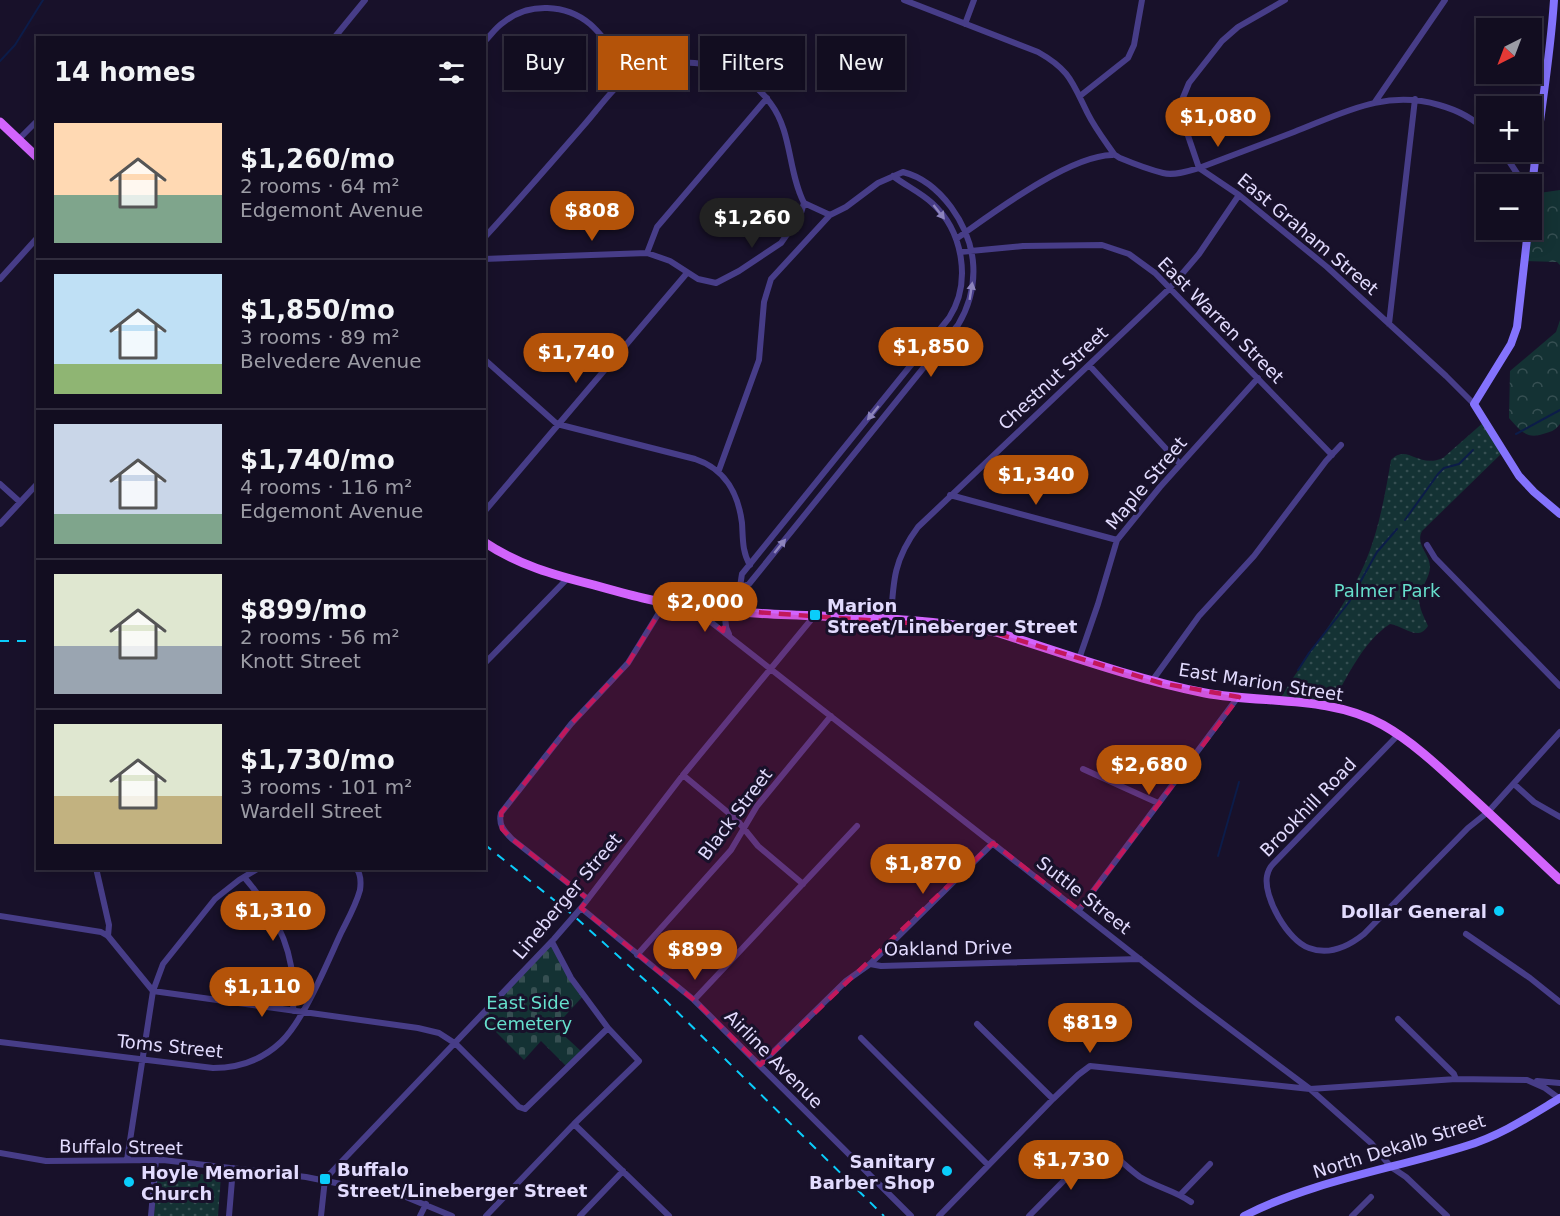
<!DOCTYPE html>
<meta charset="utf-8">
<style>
body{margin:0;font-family:"DejaVu Sans",sans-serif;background:#1f1b2d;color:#f1f3f6;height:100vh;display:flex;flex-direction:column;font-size:22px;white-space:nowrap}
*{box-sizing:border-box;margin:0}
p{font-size:20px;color:#9c9ca5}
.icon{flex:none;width:33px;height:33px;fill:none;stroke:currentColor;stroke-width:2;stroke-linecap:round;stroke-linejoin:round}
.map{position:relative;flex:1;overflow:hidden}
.details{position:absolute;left:36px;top:36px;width:450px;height:834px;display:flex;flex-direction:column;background:#120d20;border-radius:0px;box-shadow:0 3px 15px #0003,0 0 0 2px #312d3e}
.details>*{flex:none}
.guide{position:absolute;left:504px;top:36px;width:570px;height:54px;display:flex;gap:12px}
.needle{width:39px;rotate:222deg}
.fabs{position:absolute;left:1476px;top:18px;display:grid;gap:12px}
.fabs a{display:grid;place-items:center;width:66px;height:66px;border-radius:0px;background:#120d20;box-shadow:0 3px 15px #0003,0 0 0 2px #312d3e;font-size:30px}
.price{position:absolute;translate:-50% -51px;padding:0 14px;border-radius:21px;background:#b45309;color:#fff;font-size:20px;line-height:39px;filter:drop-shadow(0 2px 3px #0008)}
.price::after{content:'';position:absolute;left:50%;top:36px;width:18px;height:14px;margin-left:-9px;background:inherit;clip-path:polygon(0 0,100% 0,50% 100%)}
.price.on{background:#222;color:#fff}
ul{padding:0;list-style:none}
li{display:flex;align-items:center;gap:18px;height:150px;padding:0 18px}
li+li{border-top:2px solid #312d3e}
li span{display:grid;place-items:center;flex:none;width:168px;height:120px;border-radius:0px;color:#555}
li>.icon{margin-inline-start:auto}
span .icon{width:72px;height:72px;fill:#fffc;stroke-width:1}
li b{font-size:26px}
h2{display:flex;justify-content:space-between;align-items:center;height:72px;padding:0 18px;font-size:26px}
.pill{padding:0 21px;border-radius:0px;background:#120d20;box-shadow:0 3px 15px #0003,0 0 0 2px #312d3e;font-size:21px;line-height:54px}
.pill.on{background:#b45309;color:#fff}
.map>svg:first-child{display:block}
</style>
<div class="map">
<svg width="1560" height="1216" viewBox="0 0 1560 1216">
<defs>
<pattern id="forest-crowns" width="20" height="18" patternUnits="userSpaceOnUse" patternTransform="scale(1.5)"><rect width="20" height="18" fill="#143234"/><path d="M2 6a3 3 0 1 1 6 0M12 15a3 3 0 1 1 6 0" fill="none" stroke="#364f52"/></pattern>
<pattern id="cemetery-stones" width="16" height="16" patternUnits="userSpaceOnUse" patternTransform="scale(1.5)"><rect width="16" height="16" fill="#143234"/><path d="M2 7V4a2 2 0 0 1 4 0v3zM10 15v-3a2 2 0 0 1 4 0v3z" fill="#364f52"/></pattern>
<pattern id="park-dots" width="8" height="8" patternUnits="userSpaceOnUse" patternTransform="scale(1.5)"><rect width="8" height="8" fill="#143234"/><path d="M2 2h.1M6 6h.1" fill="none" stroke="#364f52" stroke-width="1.8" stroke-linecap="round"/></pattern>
</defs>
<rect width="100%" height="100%" fill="#18112a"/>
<path fill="url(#forest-crowns)" d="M1560 190V265L1557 262 1525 261 1532 230V194Z
M1560 320V424C1555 431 1550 432 1543 434 1526 440 1519 429 1509 418L1510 371 1556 332Z"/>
<path fill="url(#cemetery-stones)" d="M552 942 584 995 555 1027 583 1053 568 1068 541 1041 524 1060 481 1017Z"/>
<path fill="url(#park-dots)" d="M1485 421 1503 452 1422 531C1415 545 1430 553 1430 567 1430 578 1420 588 1419 598 1419 608 1424 617 1428 626 1418 642 1404 626 1390 624 1362 642 1346 680 1330 707L1279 701C1306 654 1343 613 1365 563 1379 530 1385 495 1391 460 1408 443 1417 469 1443 458Z
M157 1170 221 1176 218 1216H154Z"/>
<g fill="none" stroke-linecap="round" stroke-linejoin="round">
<path stroke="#0c1c49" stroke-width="2" d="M0 61 15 45 43 0
M1516 434 1560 410
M1405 520 1438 474 1444 468 1459 464 1473 450
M1298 670 1309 653 1349 602 1377 552 1397 529
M1218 856 1239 782"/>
<path stroke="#473d88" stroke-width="6" d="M904 0 1038 52C1070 70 1072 82 1088 114 1095 128 1105 141 1114 154
M1285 0 1238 27 1222 41 1189 83 1182 100V118L1199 168 1239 195 1327 267 1446 376 1474 404
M965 24 974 0
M334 38 365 0
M484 42C491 35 496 27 504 22 529 2 566 4 590 24 606 38 618 58 631 74
M1080 96 1128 58 1134 45 1142 0
M1375 102 1445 0
M18 140 38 120
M1503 152 1524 184
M484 238C518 201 551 163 584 125 599 108 615 84 635 72 644 67 655 65 665 64 704 58 747 70 771 104 792 132 788 172 804 203L830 215
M956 239C993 213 1068 156 1112 155 1116 154 1116 156 1120 158 1132 163 1151 170 1163 173 1174 176 1189 171 1199 168 1231 156 1262 144 1294 132 1343 113 1385 89 1439 105 1457 110 1473 118 1486 131
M960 252 1023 246 1102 245 1129 254 1155 273 1332 455
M647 253 657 227 767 98
M484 259 647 253 670 261 698 279 716 283 739 271 781 243 800 216 804 203
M0 279 38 237
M1389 324 1415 99
M484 359 557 424 695 459C725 469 738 492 742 523 743 538 742 552 750 565
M1089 365 1180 464
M719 470 759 360 764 302 771 279 830 215 846 207 878 183 903 172C923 177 939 191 951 207 978 244 981 286 958 325L749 584 740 587
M0 484 20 502
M950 495 1117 540
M484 512 687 273
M0 524 38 483
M1427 545 1435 558 1560 686
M693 608 1197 1004 1310 1089 1371 1143 1391 1167 1406 1177 1447 1216
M891 619C893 581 894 559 918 527L1170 288 1199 254 1239 195
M729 634C719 616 732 603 739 588 741 584 741 579 742 574L949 318C972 282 963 231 932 203 920 192 906 186 893 176
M1079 659 1098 604 1117 540 1160 487 1258 378
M484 664 568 578
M1152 681 1199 616 1254 556 1326 461 1341 445
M1398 735 1273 864C1270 867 1268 871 1267 876 1263 897 1288 941 1309 948 1330 956 1349 946 1364 934L1468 828 1488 812 1560 732
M1083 769 1158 803
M683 775 737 820 758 846 803 884
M1514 784 1534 802 1560 817
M96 868 109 925 108 936
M244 877C280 919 297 955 293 1011
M588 899 512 839C504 831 498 825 501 813L571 724 628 663 665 603
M581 908 694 1000 911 1216
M1079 910 1238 697
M0 916 101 932 108 936 153 991 418 1028 439 1033 456 1044 519 1107 525 1109 608 1028
M1466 934 1530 978 1560 1002
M637 955 731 850 757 806 831 716
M870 964 993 843
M694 1000 857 826
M1398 1019 1454 1074 1456 1079
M977 1024 1053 1099
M861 1038 988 1165
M0 1042 213 1068C239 1068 262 1060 281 1042 304 1020 327 963 341 933 348 919 356 905 360 890 361 883 361 874 356 868
M760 1065 846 981 870 964 881 966 1140 959
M1537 1081 1560 1083
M574 1124 669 1216
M0 1153 46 1161 163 1160 306 1177 406 1197 452 1216
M127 1160 153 991 163 964 215 899 239 880 259 868
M1181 1194 1210 1164
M151 1216 156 1160
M229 1216 233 1168
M321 1216 325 1179 554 939 581 908 683 775 815 615
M420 1216 426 1204
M486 1216 574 1124 639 1061 608 1028 571 978 552 942
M580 1216 623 1171
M939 1216 1053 1099 1078 1075 1090 1066 1310 1089 1456 1079 1527 1080 1545 1088 1560 1099
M1029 1216 1092 1152 1097 1148H1103C1116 1155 1127 1168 1140 1177 1156 1187 1176 1191 1191 1202
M1352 1216 1371 1197"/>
<path stroke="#8473fd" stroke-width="8" d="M1532 188C1538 125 1550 63 1554 0
M1528 230 1517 327 1511 344 1474 404 1519 476 1534 492 1560 514
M1244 1216C1312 1181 1393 1169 1466 1146 1500 1136 1530 1116 1560 1098"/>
<path stroke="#d264fd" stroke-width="9" d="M0 122 38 158
M484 542C518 565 554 575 594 585 626 594 658 603 692 607 793 621 896 611 996 632 1065 654 1134 679 1205 693 1264 704 1329 695 1383 725 1413 742 1439 767 1464 790 1497 820 1528 850 1560 880"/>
<path stroke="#0acdfb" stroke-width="2" stroke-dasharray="9 8" stroke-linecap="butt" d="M0 641H38
M484 844 574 916 648 983 884 1216"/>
</g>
<defs><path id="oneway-solid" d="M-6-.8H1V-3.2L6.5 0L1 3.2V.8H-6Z" transform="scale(1.5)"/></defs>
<g fill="#8d84bd">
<use href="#oneway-solid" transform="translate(939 212) rotate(52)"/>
<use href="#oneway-solid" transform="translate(971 291) rotate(-81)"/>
<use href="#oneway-solid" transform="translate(873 413) rotate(129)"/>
<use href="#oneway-solid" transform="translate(780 546) rotate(-51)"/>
</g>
<path fill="#c2185b" fill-opacity="0.2" stroke="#c2185b" stroke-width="4.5" stroke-dasharray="12 8" stroke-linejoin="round" d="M665 603 693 607 723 631 727 610 979 628 1161 683 1239 697 1079 910 993 843 760 1065 694 1000 581 908 588 899 512 839 502 829 501 813 571 724 628 663Z"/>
<g fill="#0acdfb" stroke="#18112a" stroke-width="2">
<rect x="809" y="609" width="12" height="12" rx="3"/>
<circle cx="1499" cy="911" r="6"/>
<circle cx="947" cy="1171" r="6"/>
<rect x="319" y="1173" width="12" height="12" rx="3"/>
<circle cx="129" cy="1182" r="6"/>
</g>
<g text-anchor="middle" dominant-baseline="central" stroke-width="6" stroke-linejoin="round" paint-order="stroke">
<g font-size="18" fill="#e2dbfe" stroke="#18112a">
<text transform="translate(1308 234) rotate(40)">East Graham Street</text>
<text transform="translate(1221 320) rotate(45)">East Warren Street</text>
<text transform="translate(1053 378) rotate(-43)">Chestnut Street</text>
<text transform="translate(1146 483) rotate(-50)">Maple Street</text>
<text transform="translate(1261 682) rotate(9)">East Marion Street</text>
<text transform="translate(1308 807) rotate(-46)">Brookhill Road</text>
<text transform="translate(735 814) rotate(-53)">Black Street</text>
<text transform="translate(1084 895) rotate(38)">Suttle Street</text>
<text transform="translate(567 896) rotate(-50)">Lineberger Street</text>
<text transform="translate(948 948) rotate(-1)">Oakland Drive</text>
<text transform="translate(170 1046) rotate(6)">Toms Street</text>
<text transform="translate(774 1059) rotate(45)">Airline Avenue</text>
<text transform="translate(1399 1146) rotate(-17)">North Dekalb Street</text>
<text transform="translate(121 1147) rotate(1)">Buffalo Street</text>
</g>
<g font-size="18" fill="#66dfcc" stroke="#18112a">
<text x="1387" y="590">Palmer Park</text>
<text x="528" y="1002">East Side<tspan x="528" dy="21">Cemetery</tspan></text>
</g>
<g font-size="18" font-weight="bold" fill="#e2dbfe" stroke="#18112a" text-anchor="start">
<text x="827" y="605">Marion<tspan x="827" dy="21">Street/Lineberger Street</tspan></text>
<text x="1487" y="911" text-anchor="end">Dollar General</text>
<text x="935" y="1161" text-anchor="end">Sanitary<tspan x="935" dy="21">Barber Shop</tspan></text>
<text x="337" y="1169">Buffalo<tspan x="337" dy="21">Street/Lineberger Street</tspan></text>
<text x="141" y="1172">Hoyle Memorial<tspan x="141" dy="21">Church</tspan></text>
</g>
</g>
</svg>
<div class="fabs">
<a><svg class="needle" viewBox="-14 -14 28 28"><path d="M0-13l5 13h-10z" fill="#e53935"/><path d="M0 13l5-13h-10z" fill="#9c9ca5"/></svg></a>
<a>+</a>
<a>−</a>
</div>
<b class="price" style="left:1218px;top:148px">$1,080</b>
<b class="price" style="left:592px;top:242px">$808</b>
<b class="price on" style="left:752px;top:249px">$1,260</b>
<b class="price" style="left:931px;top:378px">$1,850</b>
<b class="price" style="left:576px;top:384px">$1,740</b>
<b class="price" style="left:1036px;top:506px">$1,340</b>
<b class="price" style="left:705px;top:633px">$2,000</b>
<b class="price" style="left:1149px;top:796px">$2,680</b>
<b class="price" style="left:923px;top:895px">$1,870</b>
<b class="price" style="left:273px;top:942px">$1,310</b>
<b class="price" style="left:695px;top:981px">$899</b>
<b class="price" style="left:262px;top:1018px">$1,110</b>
<b class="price" style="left:1090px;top:1054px">$819</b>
<b class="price" style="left:1071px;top:1191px">$1,730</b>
<div class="guide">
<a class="pill">Buy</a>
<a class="pill on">Rent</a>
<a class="pill">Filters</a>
<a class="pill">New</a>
</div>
<section class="details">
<h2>14 homes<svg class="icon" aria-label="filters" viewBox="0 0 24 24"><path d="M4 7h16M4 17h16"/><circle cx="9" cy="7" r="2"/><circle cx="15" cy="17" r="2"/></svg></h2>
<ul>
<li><span style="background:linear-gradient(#ffd9b3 60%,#7fa58c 0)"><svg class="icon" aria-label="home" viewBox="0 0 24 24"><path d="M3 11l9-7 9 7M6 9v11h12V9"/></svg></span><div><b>$1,260/mo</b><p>2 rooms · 64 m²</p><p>Edgemont Avenue</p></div></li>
<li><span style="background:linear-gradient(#bfe0f5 75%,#8fb573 0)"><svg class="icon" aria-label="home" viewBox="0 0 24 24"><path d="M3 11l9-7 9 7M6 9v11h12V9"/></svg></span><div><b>$1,850/mo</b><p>3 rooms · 89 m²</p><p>Belvedere Avenue</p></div></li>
<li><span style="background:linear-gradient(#c9d6e8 75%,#7fa58c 0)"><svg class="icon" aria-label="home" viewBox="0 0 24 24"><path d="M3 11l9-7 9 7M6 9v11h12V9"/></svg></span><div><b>$1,740/mo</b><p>4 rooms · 116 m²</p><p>Edgemont Avenue</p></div></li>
<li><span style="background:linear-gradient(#dfe7d0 60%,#9aa5b1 0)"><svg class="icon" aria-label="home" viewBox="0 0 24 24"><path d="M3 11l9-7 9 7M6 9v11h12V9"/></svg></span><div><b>$899/mo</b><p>2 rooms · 56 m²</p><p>Knott Street</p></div></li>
<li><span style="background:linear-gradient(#dfe7d0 60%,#c2b280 0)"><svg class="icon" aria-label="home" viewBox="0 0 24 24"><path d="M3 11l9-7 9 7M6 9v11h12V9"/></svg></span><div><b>$1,730/mo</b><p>3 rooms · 101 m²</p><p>Wardell Street</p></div></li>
</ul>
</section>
</div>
